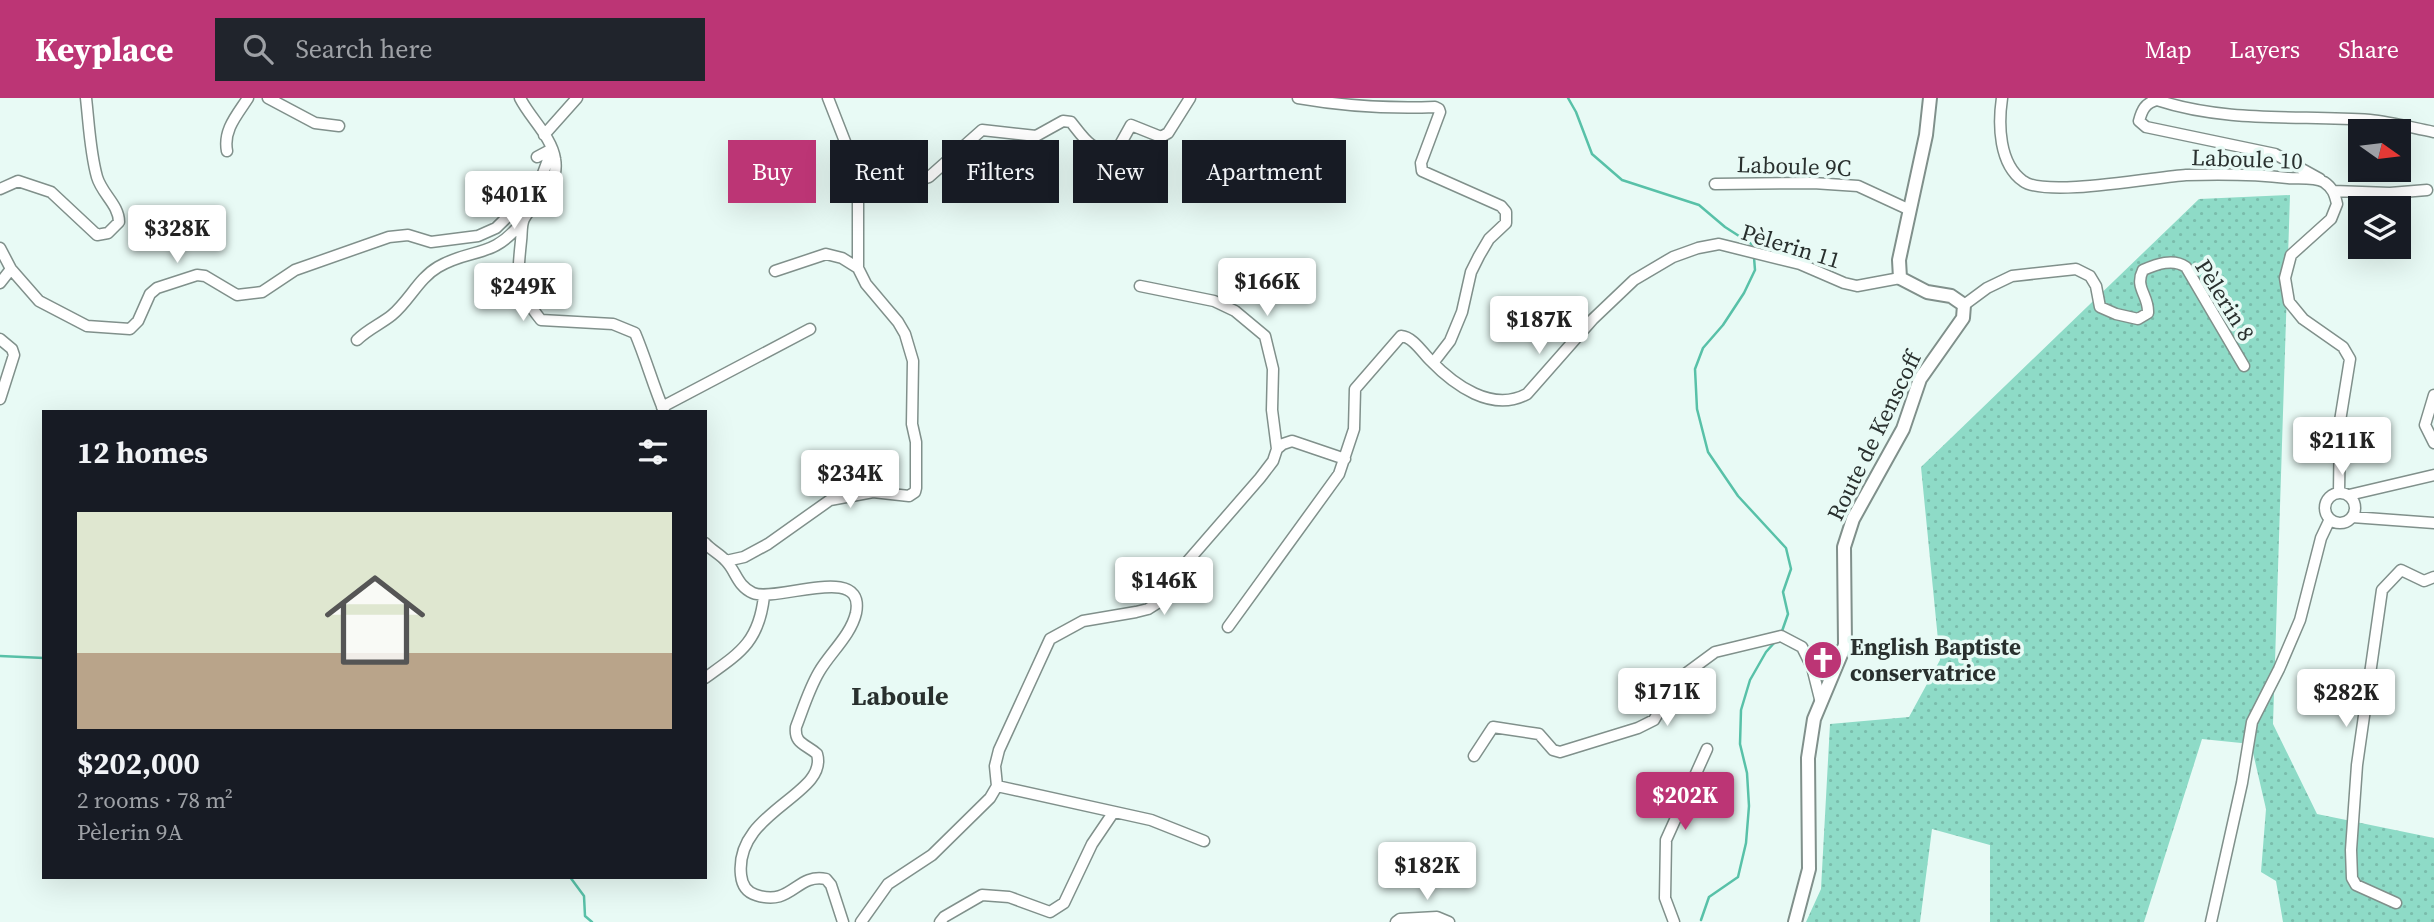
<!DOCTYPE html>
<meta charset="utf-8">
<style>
body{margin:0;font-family:"Source Serif 4",serif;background:#20242c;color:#f1f3f6;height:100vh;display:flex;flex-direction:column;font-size:26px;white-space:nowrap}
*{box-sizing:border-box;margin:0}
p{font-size:23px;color:#9ea1a6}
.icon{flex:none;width:38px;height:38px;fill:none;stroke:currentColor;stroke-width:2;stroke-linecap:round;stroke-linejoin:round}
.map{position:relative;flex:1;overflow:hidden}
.sheet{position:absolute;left:42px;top:312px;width:665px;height:469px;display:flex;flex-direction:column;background:#171b24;border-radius:0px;box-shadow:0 7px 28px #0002}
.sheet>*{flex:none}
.guide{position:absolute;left:728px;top:42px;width:665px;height:63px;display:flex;gap:14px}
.needle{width:46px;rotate:104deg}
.fabs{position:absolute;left:2348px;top:21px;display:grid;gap:14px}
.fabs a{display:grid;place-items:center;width:63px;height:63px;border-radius:0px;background:#171b24;box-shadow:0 7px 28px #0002;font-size:35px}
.price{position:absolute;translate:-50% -60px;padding:0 16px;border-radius:7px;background:#fff;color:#222;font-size:23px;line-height:46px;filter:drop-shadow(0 2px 4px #0008)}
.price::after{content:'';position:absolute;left:50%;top:42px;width:21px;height:16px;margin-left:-10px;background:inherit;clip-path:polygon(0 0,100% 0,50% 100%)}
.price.current{background:#bc3575;color:#fff}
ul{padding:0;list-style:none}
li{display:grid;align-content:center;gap:14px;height:371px;padding:0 35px}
li span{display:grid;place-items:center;height:217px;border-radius:0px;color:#555}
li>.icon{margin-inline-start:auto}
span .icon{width:126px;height:126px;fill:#fffc;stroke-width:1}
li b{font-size:30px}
h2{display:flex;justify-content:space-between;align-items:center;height:84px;padding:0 35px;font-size:30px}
.pill{padding:0 24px;border-radius:0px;background:#171b24;box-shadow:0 7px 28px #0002;font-size:24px;line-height:63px}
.pill.current{background:#bc3575;color:#fff}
header{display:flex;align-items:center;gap:42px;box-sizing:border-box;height:98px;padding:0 35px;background:#bc3575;color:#fff}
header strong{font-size:33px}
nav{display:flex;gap:38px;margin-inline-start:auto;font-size:24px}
.search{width:490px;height:63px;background:#20242c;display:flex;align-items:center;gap:18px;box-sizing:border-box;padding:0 24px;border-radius:0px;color:#9ea1a6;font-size:26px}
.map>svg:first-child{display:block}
</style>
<header>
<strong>Keyplace</strong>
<div class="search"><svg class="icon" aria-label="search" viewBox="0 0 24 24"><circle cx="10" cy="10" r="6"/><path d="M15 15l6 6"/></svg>Search here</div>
<nav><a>Map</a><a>Layers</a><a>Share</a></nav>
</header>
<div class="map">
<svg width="2434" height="824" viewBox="0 0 2434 824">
<defs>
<pattern id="grass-dots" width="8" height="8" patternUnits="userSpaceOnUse" patternTransform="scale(1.75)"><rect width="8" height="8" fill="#8edbc7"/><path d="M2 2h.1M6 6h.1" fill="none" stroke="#7abcab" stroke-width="1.8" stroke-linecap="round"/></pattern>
</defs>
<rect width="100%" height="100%" fill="#e8faf5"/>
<path fill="url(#grass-dots)" d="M2290 97 2273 626 2317 716 2434 740V824H2283L2276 783 2261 774 2266 711 2251 646 2202 641 2144 824H1990V747L1932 731 1920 824H1806L1821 791 1830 626 1909 619 1940 562 1921 369 2199 101Z"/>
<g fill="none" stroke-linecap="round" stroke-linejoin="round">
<path stroke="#58c1a8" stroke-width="2.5" d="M1568 0 1576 14 1592 56 1622 82 1699 107 1725 129 1753 147 1755 172 1744 195 1723 227 1703 250 1695 271 1697 311 1708 354 1738 398 1786 450 1791 471 1783 494 1788 516 1781 536
M0 558 44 560
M570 779 584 798 585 818 592 824
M1701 822 1709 799 1738 779 1746 745 1749 708 1747 675 1740 646 1741 612 1750 582 1766 554 1775 544"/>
<g stroke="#80908b" stroke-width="13">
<path id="minor" d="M268 0 315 25 339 28
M520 0C530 20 552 39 555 61 560 89 535 100 524 121 521 127 522 136 521 143 517 181 516 191 541 222L613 226 635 235C646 261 653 287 664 313
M828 0 846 46 858 103V170
M1298 0C1344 8 1388 11 1435 9L1439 11 1440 14 1421 65 1422 73 1501 108 1506 114V125L1489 141 1479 158 1471 174 1462 214 1450 243 1433 265
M2002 0C1998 27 1999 66 2023 83 2045 100 2155 79 2186 77 2220 76 2254 76 2288 80 2298 81 2315 79 2324 84 2333 90 2335 97 2337 106L2331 121 2291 157 2285 180 2289 204 2303 221 2343 249 2350 261 2340 323 2339 395
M544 37 577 0
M227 53C223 32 237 17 248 0
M537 59 552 51
M852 77 910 85 929 79 982 32 1036 38 1063 23 1071 24C1086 43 1090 52 1116 54L1131 27 1161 39 1168 35 1190 0
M2320 81 2275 56 2146 29 2139 23C2142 12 2145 5 2157 2 2227 25 2298 17 2370 22 2391 24 2413 30 2434 34
M1715 86 1813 85 1858 88 1910 112
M0 91 18 83 51 94 97 137 108 135 119 124C119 107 102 96 97 79 90 54 89 26 86 0
M2333 93 2390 95 2427 92
M0 150 11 171 39 203 87 228 130 231 138 223 150 196 157 190 197 177 205 178 237 197 262 194 295 172 389 139 408 137 431 144 478 138 496 130 538 89 552 51
M0 185 11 171
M1140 188 1214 203 1235 213 1265 238 1273 271 1272 312 1277 351
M1964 207 1987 190 2012 178 2076 171 2090 178 2096 188 2100 209 2116 216 2138 221 2148 215C2149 197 2134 190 2143 172 2157 166 2173 160 2186 169L2244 268
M0 241 12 251 14 257 0 301
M357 242C368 231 381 226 392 217 409 203 419 180 438 169 472 149 492 162 522 124
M2434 297 2425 327 2434 345
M662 309 810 231
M2325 410a15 15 0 1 1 30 0a15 15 0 1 1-30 0Z
M2349 397 2434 377
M2352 419 2434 425
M705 445C711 452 720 456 726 463 736 473 737 488 753 495 777 505 866 464 856 515 851 537 830 555 819 574 809 591 803 611 796 629 794 646 806 646 817 656 829 697 734 713 741 777 742 787 746 794 756 797 792 809 796 775 826 781L831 787 843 824
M726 463 744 459 768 446 830 402 873 394 909 398 915 394 916 390V344L912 326 913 263 905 236 898 224 866 186 858 170 842 160 826 156 775 173
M1228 529 1339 376 1354 331 1355 291 1401 238C1413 239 1422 254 1430 262 1454 287 1492 315 1527 296L1593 221 1634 182 1673 159 1698 150 1719 146 1800 166 1844 185 1857 188 1900 180
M705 580C740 555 759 544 764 498
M1474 658 1493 629 1539 636 1553 652 1560 654 1638 630 1654 622 1677 582 1715 554 1781 538 1802 549 1812 569 1821 605
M997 688 1151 722 1204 743
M2396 805 2356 787 2352 780 2351 752 2357 667 2382 492 2401 472 2424 483 2434 479
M861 824 888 786 932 757 990 700 997 688 995 668 999 652 1050 541 1083 523 1136 514 1148 511 1159 504 1187 464 1260 380 1273 363 1277 351 1283 346 1292 343 1345 361
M940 824 944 819 982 797 1009 799 1050 814 1064 805 1092 746 1113 715
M1396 824 1400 821 1437 819 1449 824
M1674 824 1665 800 1666 742 1707 651
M2211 824 2242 685 2252 624 2279 571 2300 522 2321 440 2330 421"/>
</g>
<g stroke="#80908b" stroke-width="16">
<path id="major" d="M1795 824 1809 771 1808 660 1814 621 1845 547 1844 449 1853 421 1903 331 1920 281 1963 220 1964 207 1951 198 1927 194 1900 180 1899 162 1926 37 1930 0"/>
</g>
<use href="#minor" stroke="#fff" stroke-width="10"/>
<use href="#major" stroke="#fff" stroke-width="12"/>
</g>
<defs>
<g id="church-disc" transform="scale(2.0125)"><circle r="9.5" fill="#bc3575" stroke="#e8faf5"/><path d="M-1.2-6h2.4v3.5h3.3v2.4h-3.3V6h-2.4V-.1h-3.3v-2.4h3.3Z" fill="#fff"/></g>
</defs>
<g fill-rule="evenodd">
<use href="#church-disc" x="1823" y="562"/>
</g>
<g text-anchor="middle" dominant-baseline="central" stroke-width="7" stroke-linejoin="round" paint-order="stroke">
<g font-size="23" fill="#29302e" stroke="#e8faf5">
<text transform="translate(2247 61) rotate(2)">Laboule 10</text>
<text transform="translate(1794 68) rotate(2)">Laboule 9C</text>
<text transform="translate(1791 148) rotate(17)">Pèlerin 11</text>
<text transform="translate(2225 202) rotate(58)">Pèlerin 8</text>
<text transform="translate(1874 338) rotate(-64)">Route de Kenscoff</text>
</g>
<g font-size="23" font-weight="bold" fill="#29302e" stroke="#e8faf5" text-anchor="start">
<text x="1850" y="549">English Baptiste<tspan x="1850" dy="26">conservatrice</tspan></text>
</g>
<g font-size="26" font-weight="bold" fill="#29302e" stroke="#e8faf5">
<text x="900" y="598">Laboule</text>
</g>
</g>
</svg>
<div class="fabs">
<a><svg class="needle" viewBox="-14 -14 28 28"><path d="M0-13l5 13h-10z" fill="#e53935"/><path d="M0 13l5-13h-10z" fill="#9ea1a6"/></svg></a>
<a><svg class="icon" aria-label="layers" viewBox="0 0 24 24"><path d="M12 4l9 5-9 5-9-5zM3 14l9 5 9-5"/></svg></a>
</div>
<b class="price" style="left:514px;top:133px">$401K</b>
<b class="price" style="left:177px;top:167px">$328K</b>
<b class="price" style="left:1267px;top:220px">$166K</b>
<b class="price" style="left:523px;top:225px">$249K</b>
<b class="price" style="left:1539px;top:258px">$187K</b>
<b class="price" style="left:2342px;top:379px">$211K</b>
<b class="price" style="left:850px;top:412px">$234K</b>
<b class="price" style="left:1164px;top:519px">$146K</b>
<b class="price" style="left:1667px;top:630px">$171K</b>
<b class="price" style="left:2346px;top:631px">$282K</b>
<b class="price current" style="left:1685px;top:734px">$202K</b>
<b class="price" style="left:1427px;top:804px">$182K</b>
<div class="guide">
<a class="pill current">Buy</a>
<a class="pill">Rent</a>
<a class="pill">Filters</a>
<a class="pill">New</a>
<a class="pill">Apartment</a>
</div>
<section class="sheet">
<h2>12 homes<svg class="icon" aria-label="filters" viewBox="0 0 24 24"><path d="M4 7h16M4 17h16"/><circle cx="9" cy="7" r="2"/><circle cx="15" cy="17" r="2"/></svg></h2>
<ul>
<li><span style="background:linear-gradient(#dfe7d0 65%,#b9a48a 0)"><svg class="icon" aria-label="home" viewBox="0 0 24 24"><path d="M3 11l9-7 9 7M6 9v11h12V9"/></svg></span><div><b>$202,000</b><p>2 rooms · 78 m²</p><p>Pèlerin 9A</p></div></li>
</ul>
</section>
</div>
